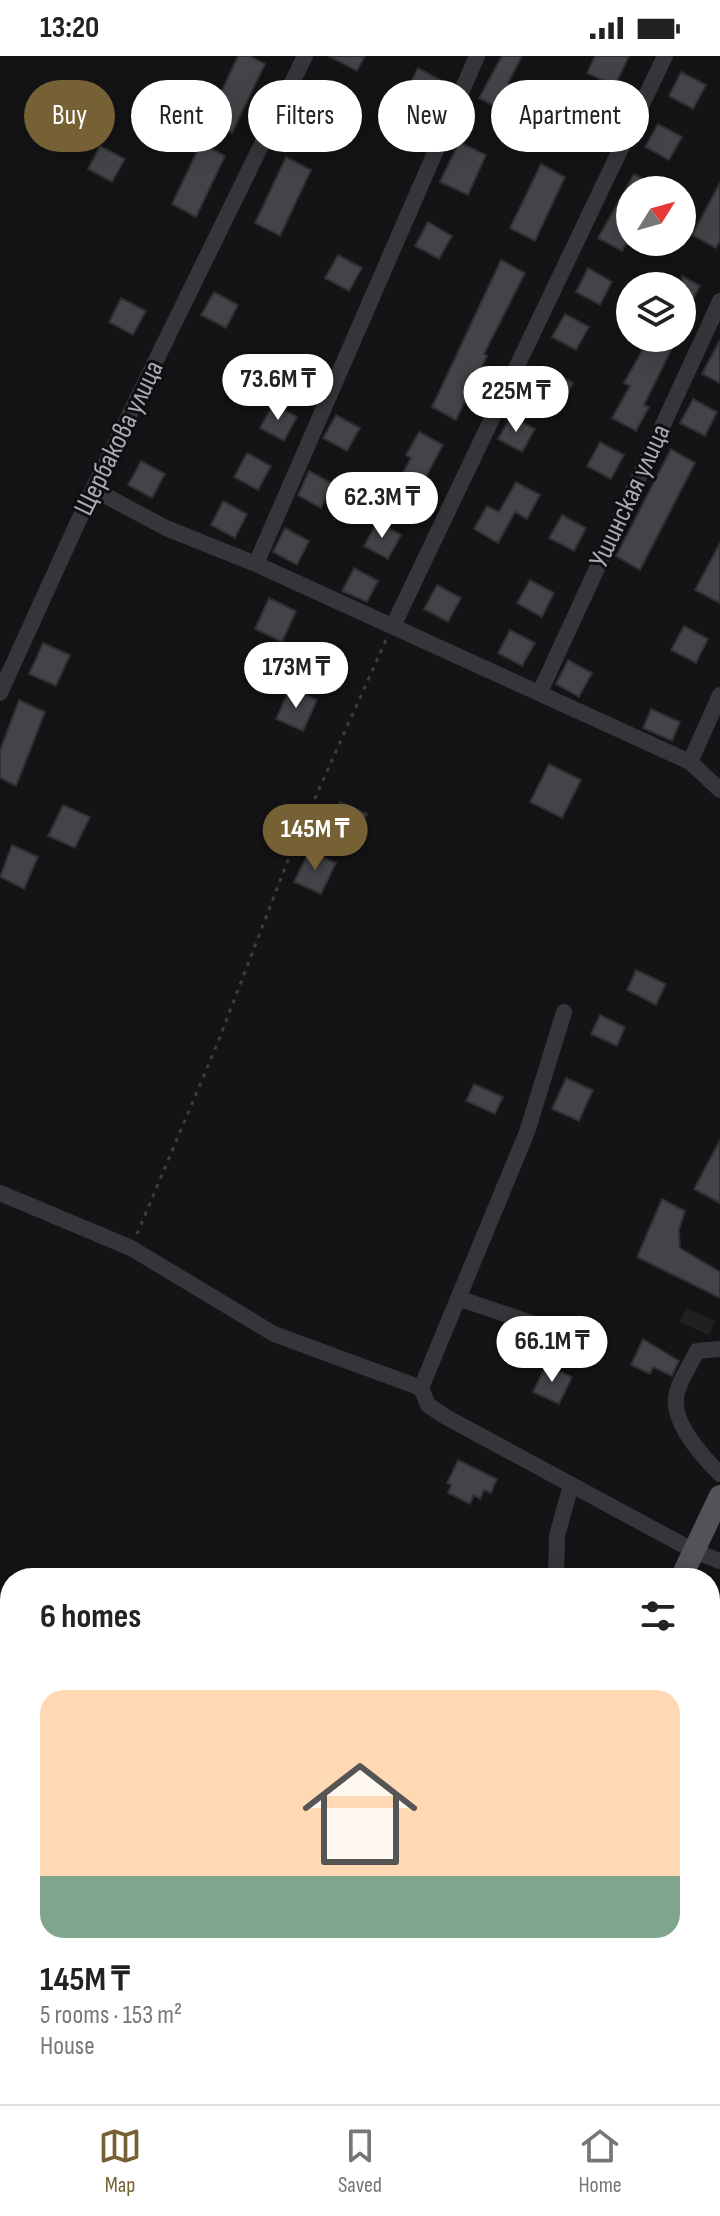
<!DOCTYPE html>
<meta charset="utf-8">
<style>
body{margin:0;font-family:"Sofia Sans Condensed",sans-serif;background:#f2f2f2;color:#222;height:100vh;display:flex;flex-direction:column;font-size:30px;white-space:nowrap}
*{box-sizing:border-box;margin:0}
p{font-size:26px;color:#767676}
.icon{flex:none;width:44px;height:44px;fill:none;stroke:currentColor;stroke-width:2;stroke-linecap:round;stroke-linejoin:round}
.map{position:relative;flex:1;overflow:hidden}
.sheet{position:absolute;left:0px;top:1512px;width:720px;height:536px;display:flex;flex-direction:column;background:#fff;border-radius:32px 32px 0 0;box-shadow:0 4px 20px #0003}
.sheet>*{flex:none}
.banner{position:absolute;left:24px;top:24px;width:672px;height:72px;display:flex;gap:16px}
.needle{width:52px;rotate:53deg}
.controls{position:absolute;left:616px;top:120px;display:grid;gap:16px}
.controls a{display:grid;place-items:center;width:80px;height:80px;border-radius:50%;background:#fff;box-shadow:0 4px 20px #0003;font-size:40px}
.price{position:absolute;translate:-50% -68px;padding:0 18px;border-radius:28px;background:#fff;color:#222;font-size:26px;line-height:52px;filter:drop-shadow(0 2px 4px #0008)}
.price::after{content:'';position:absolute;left:50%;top:48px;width:24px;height:18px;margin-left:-12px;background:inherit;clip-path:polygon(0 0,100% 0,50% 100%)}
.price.active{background:#756133;color:#fff}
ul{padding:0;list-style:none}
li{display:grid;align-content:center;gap:16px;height:424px;padding:0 40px}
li+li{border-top:2px solid #e0e0e0}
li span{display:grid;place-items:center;height:248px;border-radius:24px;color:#555}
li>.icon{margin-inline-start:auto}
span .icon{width:144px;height:144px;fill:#fffc;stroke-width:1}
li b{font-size:34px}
h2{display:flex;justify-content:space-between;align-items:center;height:96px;padding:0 40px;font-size:34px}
.tag{padding:0 28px;border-radius:36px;background:#fff;box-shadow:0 4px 20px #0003;font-size:28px;line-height:72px}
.tag.active{background:#756133;color:#fff}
.status{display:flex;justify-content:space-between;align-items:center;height:56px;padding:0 40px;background:#fff;direction:ltr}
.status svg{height:22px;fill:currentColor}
.menu{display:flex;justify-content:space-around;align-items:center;height:112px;border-top:2px solid #e0e0e0;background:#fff;font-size:22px;color:#767676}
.menu a{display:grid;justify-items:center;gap:4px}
.menu .active{color:#756133}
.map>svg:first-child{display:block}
</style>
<div class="status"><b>13:20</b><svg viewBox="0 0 49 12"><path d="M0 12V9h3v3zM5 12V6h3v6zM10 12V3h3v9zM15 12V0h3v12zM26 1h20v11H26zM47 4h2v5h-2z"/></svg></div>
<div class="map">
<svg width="720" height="2048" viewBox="0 0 720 2048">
<rect width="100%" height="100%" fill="#141416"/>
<path fill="#202022" d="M686 1252 715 1265 709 1279 680 1266Z"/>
<path fill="#434448" stroke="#2f2e31" stroke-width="2" d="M238 0H250L265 8 232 77 208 64Z
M329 0H365L357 15Z
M502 0H522L508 27 516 31 503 55 479 42Z
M595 0H629L615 30 587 17Z
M418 12 442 25 430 49 406 35Z
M681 16 706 29 693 53 669 40Z
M320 35 345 48 332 71 308 58Z
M574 47 598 60 585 83 561 70Z
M658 68 682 81 669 104 645 91Z
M459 86 486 99 468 139 440 126Z
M201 87 225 100 196 161 172 148Z
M100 90 125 103 112 126 88 113Z
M286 101 311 114 280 180 255 167Z
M541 108 565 121 535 185 510 172Z
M634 118 663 134H630V181L622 195 598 182Z
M720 127V185L716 192 692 179Z
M428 166 452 180 439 203 415 190Z
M338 199 362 212 349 235 325 222Z
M501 204 525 217 484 298 487 300 456 364 432 351Z
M588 212 612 226 600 249 576 236Z
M682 220 700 230 682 264Z
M214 236 238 249 226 272 201 259Z
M121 242 146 255 133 279 109 266Z
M565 258 589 271 576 294 552 281Z
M649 282H677L644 349 649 351 636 375 612 362 630 330 624 327Z
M720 284V327L702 318Z
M549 314 573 327 561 350 536 337Z
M693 343 717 356 705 380 680 367Z
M273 348 297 361 284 385 260 372Z
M336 359 360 372 347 395 323 382Z
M511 360 535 373 522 396 498 383Z
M419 376 443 389 421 430 425 432 412 456 388 443 411 402 406 399Z
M600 386 624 399 611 423 587 410Z
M671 393 695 407 640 514 616 500Z
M247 397 271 410 258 434 234 421Z
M141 405 165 418 152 442 128 429Z
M309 415 333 428 321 452 298 439Z
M516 426 540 439 527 463 515 456 498 487 474 473 487 450 499 456Z
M223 445 247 458 235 482 211 469Z
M562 459 586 472 574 495 549 482Z
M377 466 401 479 388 503 364 490Z
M285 472 309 485 297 509 273 496Z
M720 487V547L695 534Z
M354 512 378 525 367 546 342 535Z
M530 524 554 537 542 561 517 547Z
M437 529 461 542 448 566 424 553Z
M269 542 296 555 282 586 255 573Z
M684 570 708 583 696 607 671 594Z
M510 574 535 587 522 610 498 597Z
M43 587 70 599 56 630 29 618Z
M568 604 592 617 579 641 556 628Z
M290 632 317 644 303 675 276 663Z
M19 644 45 656 16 730 0 722V694Z
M651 653 680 666 672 685 643 672Z
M549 708 581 724 562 762 530 746Z
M340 746 367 758 352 790 326 777Z
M63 749 90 761 75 792 48 780Z
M12 789 38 801 24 833 0 821Z
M309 795 336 807 321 838 294 826Z
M636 914 666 928 656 949 627 934Z
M600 959 625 971 617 990 591 978Z
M566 1022 593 1034 579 1065 552 1053Z
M474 1028 503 1041 495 1058 466 1045Z
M720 1084V1147L694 1133Z
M662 1143 685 1155 679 1174 680 1192 720 1216V1242L637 1201Z
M643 1283 679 1305 672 1320 653 1311 650 1318 631 1309Z
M546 1309 572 1321 559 1348 533 1336Z
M458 1404 497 1423 491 1437 484 1434 480 1443 474 1439 470 1448 448 1437 451 1429 447 1427Z"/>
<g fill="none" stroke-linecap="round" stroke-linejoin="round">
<path stroke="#3c3d41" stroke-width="3" stroke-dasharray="4 6" stroke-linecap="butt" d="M137 1178 218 986 293 791 386 584"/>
<path stroke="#36363a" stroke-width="16" d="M93 433 166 472 256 508 690 706 720 734
M256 508 477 0
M393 570 665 0
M540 636 720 245
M0 637 93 433 305 0
M690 706 720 639
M564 956 527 1076 421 1332 428 1349 446 1361 694 1495 720 1505
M0 1137 131 1192 274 1278 421 1332
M458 1242 543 1271
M720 1293 697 1295C691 1308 677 1328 676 1342 673 1368 703 1401 720 1418
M556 1522 557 1480 571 1429
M0 1584 10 1588
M710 1755 720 1733
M710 1930 720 1936
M0 1942 10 1946
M226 2038 249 2048
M80 2048 85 2038
M570 2048 575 2038"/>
<path stroke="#525359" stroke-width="22" d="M681 1522 720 1440
M431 2048 436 2038"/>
</g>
<g text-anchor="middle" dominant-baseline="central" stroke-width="6" stroke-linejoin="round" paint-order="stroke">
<g font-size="28" fill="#a8abb4" stroke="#0f0f11">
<text transform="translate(119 382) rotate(-64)">Щербакова улица</text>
<text transform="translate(630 440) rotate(-65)">Ушинская улица</text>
</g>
</g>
</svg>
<div class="controls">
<a><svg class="needle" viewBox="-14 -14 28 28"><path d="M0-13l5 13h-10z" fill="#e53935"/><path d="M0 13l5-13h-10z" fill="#767676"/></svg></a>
<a><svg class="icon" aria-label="layers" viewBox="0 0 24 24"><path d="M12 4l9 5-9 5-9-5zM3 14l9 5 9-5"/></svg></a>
</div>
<b class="price" style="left:278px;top:366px">73.6M ₸</b>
<b class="price" style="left:516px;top:378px">225M ₸</b>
<b class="price" style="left:382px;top:484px">62.3M ₸</b>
<b class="price" style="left:296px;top:654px">173M ₸</b>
<b class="price active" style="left:315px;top:816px">145M ₸</b>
<b class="price" style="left:552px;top:1328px">66.1M ₸</b>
<div class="banner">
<a class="tag active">Buy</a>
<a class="tag">Rent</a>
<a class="tag">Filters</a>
<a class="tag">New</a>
<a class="tag">Apartment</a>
</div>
<section class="sheet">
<h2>6 homes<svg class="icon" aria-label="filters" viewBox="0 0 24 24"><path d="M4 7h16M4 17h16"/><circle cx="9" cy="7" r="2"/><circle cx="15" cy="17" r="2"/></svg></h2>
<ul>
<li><span style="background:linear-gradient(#ffd9b3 75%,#7fa58c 0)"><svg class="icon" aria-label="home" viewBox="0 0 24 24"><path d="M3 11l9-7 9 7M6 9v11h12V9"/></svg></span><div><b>145M ₸</b><p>5 rooms · 153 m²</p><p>House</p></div></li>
</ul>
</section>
</div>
<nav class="menu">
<a class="active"><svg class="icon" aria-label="map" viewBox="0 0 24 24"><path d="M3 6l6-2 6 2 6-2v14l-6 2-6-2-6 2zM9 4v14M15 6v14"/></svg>Map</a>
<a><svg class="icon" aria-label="saved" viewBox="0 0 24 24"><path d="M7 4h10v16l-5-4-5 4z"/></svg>Saved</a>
<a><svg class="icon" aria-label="home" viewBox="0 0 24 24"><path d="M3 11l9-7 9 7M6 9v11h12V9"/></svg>Home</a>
</nav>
